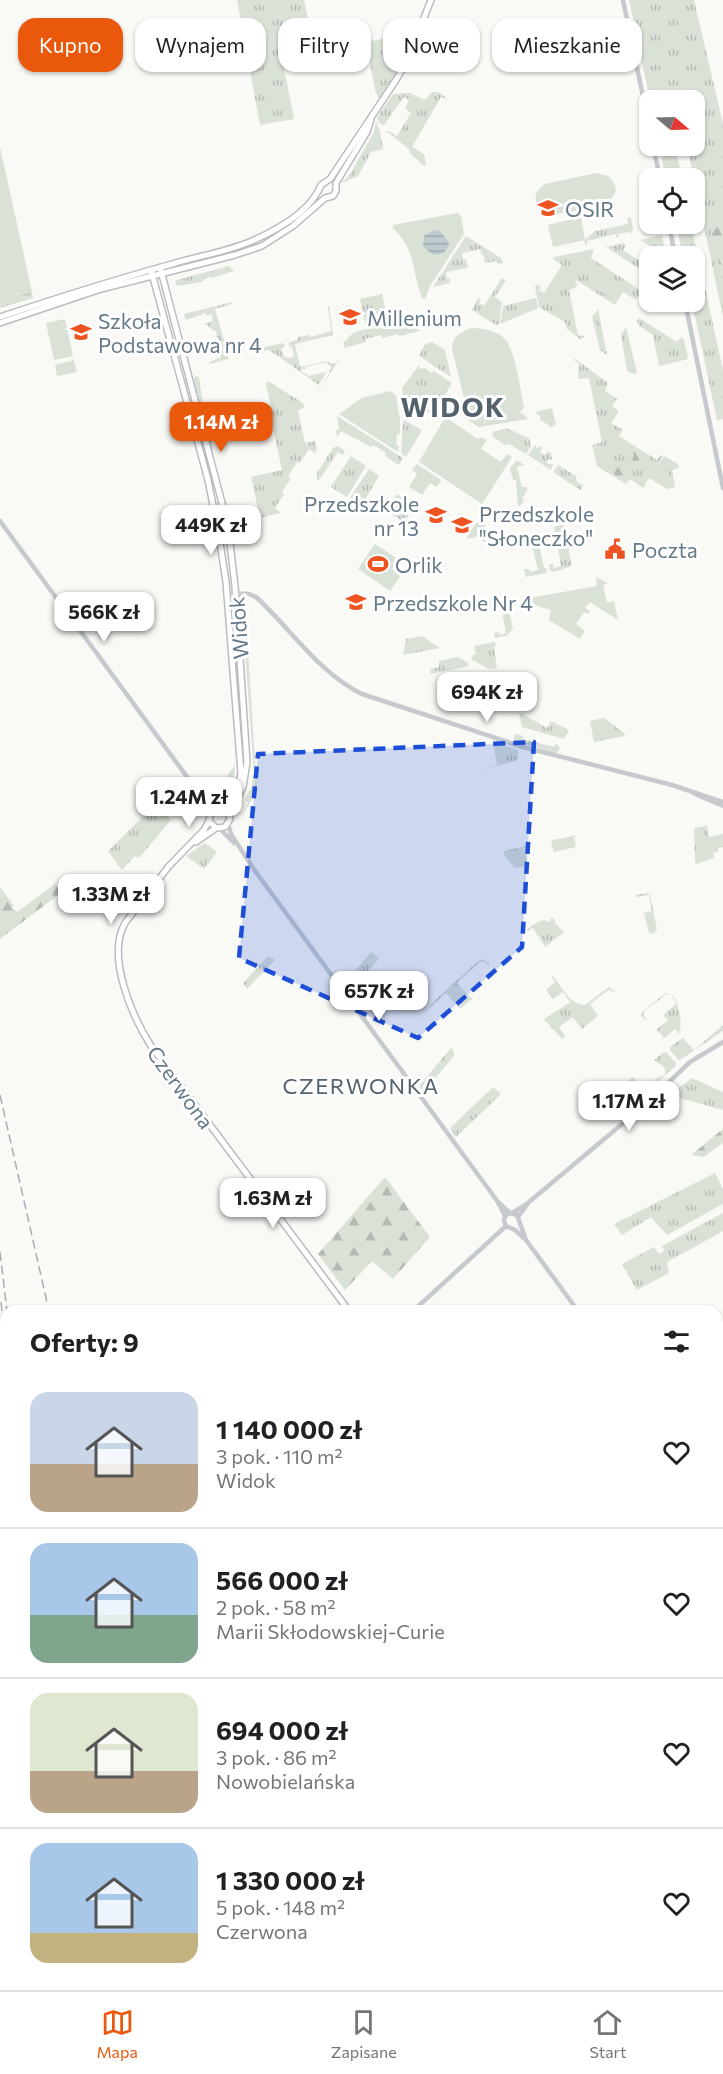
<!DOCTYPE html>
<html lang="pl">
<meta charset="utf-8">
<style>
body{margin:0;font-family:Commissioner,sans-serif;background:#f2f2f2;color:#202124;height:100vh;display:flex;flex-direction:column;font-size:22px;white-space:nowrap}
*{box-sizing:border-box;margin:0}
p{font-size:20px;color:#757577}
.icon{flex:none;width:33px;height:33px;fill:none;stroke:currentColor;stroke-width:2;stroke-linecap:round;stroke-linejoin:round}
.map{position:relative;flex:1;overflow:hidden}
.panel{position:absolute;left:0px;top:1305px;width:723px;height:686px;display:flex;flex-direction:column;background:#fff;border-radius:18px 18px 0 0;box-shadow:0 2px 4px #0004}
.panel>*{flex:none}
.guide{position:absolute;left:18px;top:18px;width:687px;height:54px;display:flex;gap:12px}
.needle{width:39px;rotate:109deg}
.fabs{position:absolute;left:639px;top:90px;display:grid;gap:12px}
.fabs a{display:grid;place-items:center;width:66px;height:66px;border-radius:12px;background:#fff;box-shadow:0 2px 4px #0004;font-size:30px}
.price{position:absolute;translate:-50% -51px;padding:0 14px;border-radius:12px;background:#fff;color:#222;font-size:20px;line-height:39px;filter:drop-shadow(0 2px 3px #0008)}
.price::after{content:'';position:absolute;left:50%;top:36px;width:18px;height:14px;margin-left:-9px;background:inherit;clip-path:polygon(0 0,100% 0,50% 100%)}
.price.current{background:#ea580c;color:#fff}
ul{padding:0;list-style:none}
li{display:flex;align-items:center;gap:18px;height:150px;padding:0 30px}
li+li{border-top:2px solid #e0e0e0}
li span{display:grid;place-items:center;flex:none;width:168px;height:120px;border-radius:18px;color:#555}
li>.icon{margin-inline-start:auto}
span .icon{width:72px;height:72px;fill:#fffc;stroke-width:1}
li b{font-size:26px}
h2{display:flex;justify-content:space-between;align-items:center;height:72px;padding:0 30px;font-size:26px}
.tag{padding:0 21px;border-radius:18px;background:#fff;box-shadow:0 2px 4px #0004;font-size:21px;line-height:54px}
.tag.current{background:#ea580c;color:#fff}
.tabs{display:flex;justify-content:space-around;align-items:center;height:84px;border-top:2px solid #e0e0e0;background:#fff;font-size:16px;color:#757577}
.tabs a{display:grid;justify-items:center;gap:3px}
.tabs .current{color:#ea580c}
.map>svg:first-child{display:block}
</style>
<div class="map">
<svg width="723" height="1990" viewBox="0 0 723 1990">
<defs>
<pattern id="grass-tufts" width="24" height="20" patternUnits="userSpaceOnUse" patternTransform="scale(1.5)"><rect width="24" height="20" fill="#dae1d7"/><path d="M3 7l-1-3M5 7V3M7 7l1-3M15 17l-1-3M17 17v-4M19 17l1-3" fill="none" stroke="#b5bbb4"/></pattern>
<pattern id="forest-firs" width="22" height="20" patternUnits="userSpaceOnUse" patternTransform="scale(1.5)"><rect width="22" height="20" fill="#dae1d7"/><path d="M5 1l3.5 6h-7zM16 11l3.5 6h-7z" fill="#b5bbb4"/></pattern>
<pattern id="water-rules" width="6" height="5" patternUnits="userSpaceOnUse" patternTransform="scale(1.5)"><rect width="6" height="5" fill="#becace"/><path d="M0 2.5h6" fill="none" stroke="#9ea9ad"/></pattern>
</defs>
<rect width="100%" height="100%" fill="#f9f9f6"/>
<path fill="url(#grass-tufts)" d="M237 0H304L319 68 282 58 294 119 260 125Z
M629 0H694L723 124V317L687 146H694V100H650Z
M409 29 413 38 401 66 379 99 375 90 366 42 397 36 402 55 411 35Z
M432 92H438L448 99 441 97 412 147 424 154 426 164 424 166 409 152 410 150 389 133 384 132 389 131 397 136 411 113 405 108 409 100 404 97 384 125 379 123 377 117 393 94 410 93 425 100Z
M376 121 380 132 383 149 371 152 358 176 342 183 350 174 373 134Z
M659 146H675L682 178H666Z
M631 217 633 229 631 234 629 232 618 234 619 237 617 238 616 234 587 241V244L585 245 584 241 595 231 628 224 627 218Z
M676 224H691L723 370V419L717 420 692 302H694V256H683Z
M662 235 666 256 640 240Z
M466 236 501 258 503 263 498 264 497 261 485 263 484 255 482 256 480 249 462 253 463 259H466L468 268 446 272 447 279 450 278V283L433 287Z
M623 243 626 245 623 250 649 267V275L606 247Z
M594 249 591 258 649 296 650 302H658L663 305 659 310 638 297 636 300 623 292 615 305 576 280 575 282 578 284 575 288 569 290 578 335 585 336 580 339 567 329 565 322 539 307 535 287 537 284 541 286 539 290 544 293 562 265 553 259 554 257Z
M229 266 234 271 211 278 210 276 201 282 177 286 175 281 177 280Z
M502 278 506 280 495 297 502 302 499 324 496 325 472 310 478 298 481 300 479 303 484 306Z
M0 280 20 295 32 292 33 298 0 308Z
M382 294 388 321 366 326 360 299Z
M536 298 538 308 500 324 503 306Z
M232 302V304L215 309 229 359 210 364 209 362 221 357 219 349 220 348 218 338 215 336 217 335 216 331H214L205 324 213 321 212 314 207 316 206 313 186 320 184 314Z
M328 306H329L333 335 295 344 300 367 328 361 332 364 336 363 341 357 314 398 329 374V370L332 369 331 365H328L327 362 305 367V370L302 369 301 371 309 376 326 372 319 385 269 350 256 353 261 348 283 343 285 346 281 349 283 355 288 358 294 357 292 347 289 346V342L297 340 299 337 309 335 310 337 331 331Z
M598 309 607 355 600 350 592 317Z
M415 318 419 331 399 336 398 334 382 338 381 335 365 339 366 342 345 348 343 343 354 332Z
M639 318 677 342 681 337 684 340 688 359 659 366 653 335 639 326 637 321Z
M626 327 637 373 633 374 627 371 621 335Z
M432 342 445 350 451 377 419 356 425 344Z
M574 358 608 383 605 391 617 399 612 406 619 411 611 423 623 430 619 436 657 460 661 455 663 456 653 473 664 456 678 464 679 468 672 470 675 487 667 489 649 478 643 488 630 479 626 484 597 466 592 445 602 442 589 378 578 379 579 364 575 361Z
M419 365 420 369 425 368 431 373 434 371 452 383 440 404 441 410 439 412 406 415 402 388Z
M195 376 199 377 203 407 213 446V456L194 380Z
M268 381 303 403 304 408 298 410 305 443 315 441 317 449 315 453 309 449 300 463 297 462 288 476 291 478 282 492 284 494 275 508 281 513 260 518 251 477 282 470 271 418 273 417 266 384Z
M552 408 556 425H554L552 427 540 420V416L535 412Z
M467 410 482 422 516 416 521 412 528 419 479 427 463 417V412Z
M337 416 403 458 399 465 385 456 386 453 373 445 371 447 341 431 337 437 336 431 339 429Z
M404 420 422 430 406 457 401 453 403 421Z
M506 428 529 438 531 447 526 454 509 444 505 445 492 436 493 432Z
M535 445 537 448 541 446 542 447 540 452 542 454H546L548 451 551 453 552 460 549 459 546 462 548 464H553L551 470 528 455Z
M338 446 345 451 343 455 338 452 319 480H317V473L333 448Z
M351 456 366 466 347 497 331 487Z
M517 460 524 465 517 467 522 487H527V491L522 498 524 500 521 505 518 506 516 480H513L510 468Z
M558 465 576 476 577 482 583 485 580 490 553 472Z
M369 469 379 476 361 506 349 499Z
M397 494 415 505 404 522 386 511Z
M485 509 493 514 484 518 488 540 483 542 481 536 466 539Z
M562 525 564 526 572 566 554 572 550 570 549 564H553L554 568 561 566 554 527Z
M537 536 544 568H547L546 573 526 577 524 569H529L530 572 538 570 530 537Z
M503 598 507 601 513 629 506 636 495 638 494 633 499 632 500 635 506 633 500 601 494 602V605L489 606 488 601Z
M247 635 257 791 243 814 248 803 245 799 251 788 254 773 244 637Z
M422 636 440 648 403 655 406 639Z
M495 642 496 646 494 647 497 668 489 669 472 660 473 655 476 654 474 646Z
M458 657 468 663 469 666 431 674 430 669 439 667V661Z
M519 712 547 728 551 721 569 730 564 739 522 727Z
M604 718 624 733 625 736 594 742 590 721Z
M515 734 523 736V739L554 747 555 744 558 745 560 749 556 753H554L515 741 514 737Z
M493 742 518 750V758L515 761 477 771 497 765Z
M235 765C235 778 231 789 221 799L218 795 216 797 218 800H210Z
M183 777 191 789 167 815 171 820 139 858 135 856 122 870 108 851Z
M707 826 709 837 723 834V847L718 848V852L713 853 714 858 697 864 695 862 694 828Z
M578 835 574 837 576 847 554 852 551 842 553 840Z
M205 843 217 852 204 869 186 856Z
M526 846 524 848 528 866 515 868 504 855V851Z
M647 893 650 895 657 929 653 934 649 933 644 913 652 911 649 895 636 897V895Z
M552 917 556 922 555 923 564 932 545 947 533 928 528 931 527 929C534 925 541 917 549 922Z
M371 952 379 958 350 992 344 984Z
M268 956 275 960 247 989 243 983Z
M483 959 489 963V967L485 962H480L457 983 472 999 460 1009 446 993 430 1008V1005L478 961Z
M551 976H553C561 986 571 1006 585 1005L609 987 616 992 608 990 590 1004 598 1016 582 1029 573 1017 559 1027 565 1036 562 1039 544 1019 570 1002 563 992 553 999 546 990 555 982Z
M666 993 673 995C679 1007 683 1020 679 1034L675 1029 663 1039V1036L656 1030 668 1020 663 1015 676 1004 672 995 667 994 644 1011V1016L647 1019 645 1020 641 1015 643 1011Z
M723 1025V1031L680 1060H678L670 1050V1047L683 1038 694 1050Z
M451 1048 453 1049 454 1056 423 1092 419 1086Z
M664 1052 667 1053 676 1063V1066L640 1096 636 1097 627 1096 621 1086 633 1077 643 1088 665 1074V1068L654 1060Z
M692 1078 723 1092V1110L669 1095Z
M493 1087 501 1094 456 1137 450 1128Z
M715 1173 723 1189V1204L667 1235 651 1217 622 1235 614 1224Z
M723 1213V1231L667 1262 669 1273 637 1290 622 1264 654 1247 659 1254 664 1251 662 1246Z
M433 1985V1984L566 1985 562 1990H432Z"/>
<path fill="url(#forest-firs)" d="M717 214H723V265L719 264 711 223 712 217Z
M623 446H628L641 457 639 462 622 479 600 466 605 462C616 470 619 464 630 466L634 455 620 449Z
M55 884 62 892 0 939V887L14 906 12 907 17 912Z
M723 1129V1143L704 1157 691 1155Z
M385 1177 430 1237 393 1279 372 1261 345 1290 318 1254Z
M717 1699 723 1707V1743L717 1752Z
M723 1765V1990H575L578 1984H717V1774Z"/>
<path fill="#dae1d7" d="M0 147 32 292 21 295 0 280Z
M596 173 608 176C639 206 567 212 551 215 540 213 534 205 536 194L539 189 545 184Z
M457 213 461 216 464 234 430 286 425 299 422 298C411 269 417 252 393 228V225Z
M581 217 585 240 553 247 548 225Z
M602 273 618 283 610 297 593 287Z
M65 319 73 356 54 360 46 323Z
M470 328C483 328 501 331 508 343 517 361 520 388 524 407L517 416 482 422 467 411 452 349C453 336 459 334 470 328Z
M74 360 77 372 57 376 55 365Z
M390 391 396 395 400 420V434H397L396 445 399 446 398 452 339 414 362 398Z
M448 419 478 439 482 437 487 440 481 449 501 462 507 454 512 457 482 504 419 462 443 421Z
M417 464 441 480 437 487 430 483 422 495 409 487 417 474 412 470Z
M375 544 398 559 392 569 401 575 390 591 358 569Z
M596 577 608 583 603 585 607 603 614 601 618 620 590 602 585 608 590 611 588 614 584 612 576 624 585 631 580 639 549 620 551 610 534 605 529 598 597 586Z"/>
<path fill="url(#water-rules)" d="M433 230 440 231 449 243C446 258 431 258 423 245L424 236Z"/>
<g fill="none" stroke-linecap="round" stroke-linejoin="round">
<g stroke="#b9bdc1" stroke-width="8">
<path id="major" d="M160 267 222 503 229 535 235 586 247 762 243 787 229 813
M151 270 208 480 219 536 226 582 241 773C239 784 236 801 224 806 218 808 215 808 211 812L209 821 204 830 169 866 125 923C106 957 132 1016 151 1046L349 1311
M0 317C57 298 114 280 172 264 198 256 227 252 252 241 277 230 311 211 321 185L330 179 396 80 406 63 431 0
M0 323 101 289 235 255 262 246 293 226 325 198 333 196 336 191V183L367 132 371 119
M209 821 216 828 225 827 230 819 228 812
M196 842 216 828
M717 1623 723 1625"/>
</g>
<path stroke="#c6cace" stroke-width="4.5" d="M623 0 650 130
M653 146 660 178
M669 224 675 256
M685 302 723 488
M0 521 201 796 213 809
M227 593 249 594 256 597C291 629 319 673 362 694L523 747 672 785 723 802
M693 793 723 806
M228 824 231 834 253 868 498 1202 505 1216 504 1221 506 1226
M219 828 234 843
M498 1202 510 1213
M512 1213 527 1204
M505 1216 510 1213 517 1215 526 1240
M518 1217 529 1202 646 1104 690 1062 723 1042
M506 1226 515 1230 526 1240 578 1311
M413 1311 506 1226
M717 1502 723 1510
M717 1765 723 1755
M569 1990 573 1984"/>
<use href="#major" stroke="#fff" stroke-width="5"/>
<path stroke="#a6adb3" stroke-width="1.5" stroke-dasharray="9 4.5" stroke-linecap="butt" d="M0 1095 49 1311
M0 1252 7 1311
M1 1302 6 1348
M0 1389 6 1443
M0 1442 3 1512 0 1571
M0 1621 6 1588
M0 1778 6 1755
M0 1795 6 1770"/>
</g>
<path fill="#1d4ed8" fill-opacity="0.2" stroke="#1d4ed8" stroke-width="4.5" stroke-dasharray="12 8" stroke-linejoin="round" d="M534 742 522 947 418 1038 239 958 258 754Z"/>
<defs>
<g id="school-bare" transform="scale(1.62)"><path d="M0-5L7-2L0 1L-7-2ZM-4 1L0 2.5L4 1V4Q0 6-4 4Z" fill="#ed5422" stroke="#fff" stroke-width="2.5" paint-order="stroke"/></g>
<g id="civic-bare" transform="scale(1.62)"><path d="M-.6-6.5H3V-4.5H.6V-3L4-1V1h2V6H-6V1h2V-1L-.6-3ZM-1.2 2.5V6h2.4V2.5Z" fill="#ed5422" stroke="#fff" stroke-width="2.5" paint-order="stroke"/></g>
<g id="stadium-bare" transform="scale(1.62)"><path d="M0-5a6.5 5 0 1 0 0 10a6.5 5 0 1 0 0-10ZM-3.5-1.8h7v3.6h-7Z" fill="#ed5422" stroke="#fff" stroke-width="2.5" paint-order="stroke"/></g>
</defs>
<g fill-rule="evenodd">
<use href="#school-bare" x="548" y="208"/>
<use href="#school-bare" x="350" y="317"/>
<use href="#school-bare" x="81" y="332"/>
<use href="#school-bare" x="436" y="515"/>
<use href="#school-bare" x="462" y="525"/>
<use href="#civic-bare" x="615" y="549"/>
<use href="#stadium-bare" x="378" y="564"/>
<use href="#school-bare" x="356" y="602"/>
</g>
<g text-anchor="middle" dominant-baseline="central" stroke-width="6" stroke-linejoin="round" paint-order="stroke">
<g font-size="21" fill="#667989" stroke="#fff" text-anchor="start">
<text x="565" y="208">OSIR</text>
<text x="367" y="317">Millenium</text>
<text x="98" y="320">Szkoła<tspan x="98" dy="24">Podstawowa nr 4</tspan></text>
<text x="419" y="503" text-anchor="end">Przedszkole<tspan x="419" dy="24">nr 13</tspan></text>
<text x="479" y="513">Przedszkole<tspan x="479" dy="24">"Słoneczko"</tspan></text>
<text x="632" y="549">Poczta</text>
<text x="395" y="564">Orlik</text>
<text x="373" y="602">Przedszkole Nr 4</text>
</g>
<g font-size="21" fill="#667989" stroke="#fff">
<text transform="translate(238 628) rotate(-94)">Widok</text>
<text transform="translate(181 1087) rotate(54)">Czerwona</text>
</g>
<g font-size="22" letter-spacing="1.5" fill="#54626d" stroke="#fff">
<text x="361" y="1085">CZERWONKA</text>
</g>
<g font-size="27" font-weight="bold" letter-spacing="1.5" fill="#54626d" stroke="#fff">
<text x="453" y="406">WIDOK</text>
</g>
</g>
</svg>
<div class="fabs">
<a><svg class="needle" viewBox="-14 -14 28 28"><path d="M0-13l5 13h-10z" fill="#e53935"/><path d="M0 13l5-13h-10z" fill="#757577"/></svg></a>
<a><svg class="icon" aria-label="locate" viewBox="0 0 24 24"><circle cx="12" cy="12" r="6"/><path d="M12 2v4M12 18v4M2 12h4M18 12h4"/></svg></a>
<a><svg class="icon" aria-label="layers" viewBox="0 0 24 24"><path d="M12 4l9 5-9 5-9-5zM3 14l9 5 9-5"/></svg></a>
</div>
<b class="price current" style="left:221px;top:453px">1.14M zł</b>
<b class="price" style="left:211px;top:556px">449K zł</b>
<b class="price" style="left:104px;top:643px">566K zł</b>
<b class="price" style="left:487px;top:723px">694K zł</b>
<b class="price" style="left:189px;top:828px">1.24M zł</b>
<b class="price" style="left:111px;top:925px">1.33M zł</b>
<b class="price" style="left:379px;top:1022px">657K zł</b>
<b class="price" style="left:629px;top:1132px">1.17M zł</b>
<b class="price" style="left:273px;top:1229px">1.63M zł</b>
<div class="guide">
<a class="tag current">Kupno</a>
<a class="tag">Wynajem</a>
<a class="tag">Filtry</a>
<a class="tag">Nowe</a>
<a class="tag">Mieszkanie</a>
</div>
<section class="panel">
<h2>Oferty: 9<svg class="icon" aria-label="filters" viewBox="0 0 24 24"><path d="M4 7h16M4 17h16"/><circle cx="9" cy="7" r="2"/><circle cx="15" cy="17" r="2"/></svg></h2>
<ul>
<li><span style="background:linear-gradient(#c9d6e8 60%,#b9a48a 0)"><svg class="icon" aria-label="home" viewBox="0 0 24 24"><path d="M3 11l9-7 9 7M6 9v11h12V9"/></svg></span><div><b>1 140 000 zł</b><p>3 pok. · 110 m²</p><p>Widok</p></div><svg class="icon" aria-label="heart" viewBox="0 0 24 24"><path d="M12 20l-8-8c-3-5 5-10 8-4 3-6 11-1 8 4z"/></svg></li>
<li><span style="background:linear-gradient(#a9c7e8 60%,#7fa58c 0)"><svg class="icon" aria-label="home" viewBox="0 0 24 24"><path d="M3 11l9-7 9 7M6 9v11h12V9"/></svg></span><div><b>566 000 zł</b><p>2 pok. · 58 m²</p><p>Marii Skłodowskiej-Curie</p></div><svg class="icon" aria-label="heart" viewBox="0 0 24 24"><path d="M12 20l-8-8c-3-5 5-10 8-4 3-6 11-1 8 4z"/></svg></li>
<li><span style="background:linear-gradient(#dfe7d0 65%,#b9a48a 0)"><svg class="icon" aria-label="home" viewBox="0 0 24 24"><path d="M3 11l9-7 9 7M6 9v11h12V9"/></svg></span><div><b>694 000 zł</b><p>3 pok. · 86 m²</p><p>Nowobielańska</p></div><svg class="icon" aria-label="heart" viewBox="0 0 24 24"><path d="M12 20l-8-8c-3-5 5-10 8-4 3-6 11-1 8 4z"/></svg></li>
<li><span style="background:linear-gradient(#a9c7e8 75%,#c2b280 0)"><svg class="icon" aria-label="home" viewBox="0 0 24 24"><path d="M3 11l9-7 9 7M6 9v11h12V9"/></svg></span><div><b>1 330 000 zł</b><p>5 pok. · 148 m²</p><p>Czerwona</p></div><svg class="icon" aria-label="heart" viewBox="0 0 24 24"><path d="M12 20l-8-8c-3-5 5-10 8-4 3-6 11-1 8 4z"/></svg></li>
</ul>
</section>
</div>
<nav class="tabs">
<a class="current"><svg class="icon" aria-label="map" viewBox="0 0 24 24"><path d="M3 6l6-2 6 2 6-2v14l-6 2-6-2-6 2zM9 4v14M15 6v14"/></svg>Mapa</a>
<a><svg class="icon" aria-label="saved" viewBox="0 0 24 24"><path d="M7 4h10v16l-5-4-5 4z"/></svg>Zapisane</a>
<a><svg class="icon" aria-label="home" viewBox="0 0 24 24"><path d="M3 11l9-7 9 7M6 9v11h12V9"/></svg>Start</a>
</nav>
